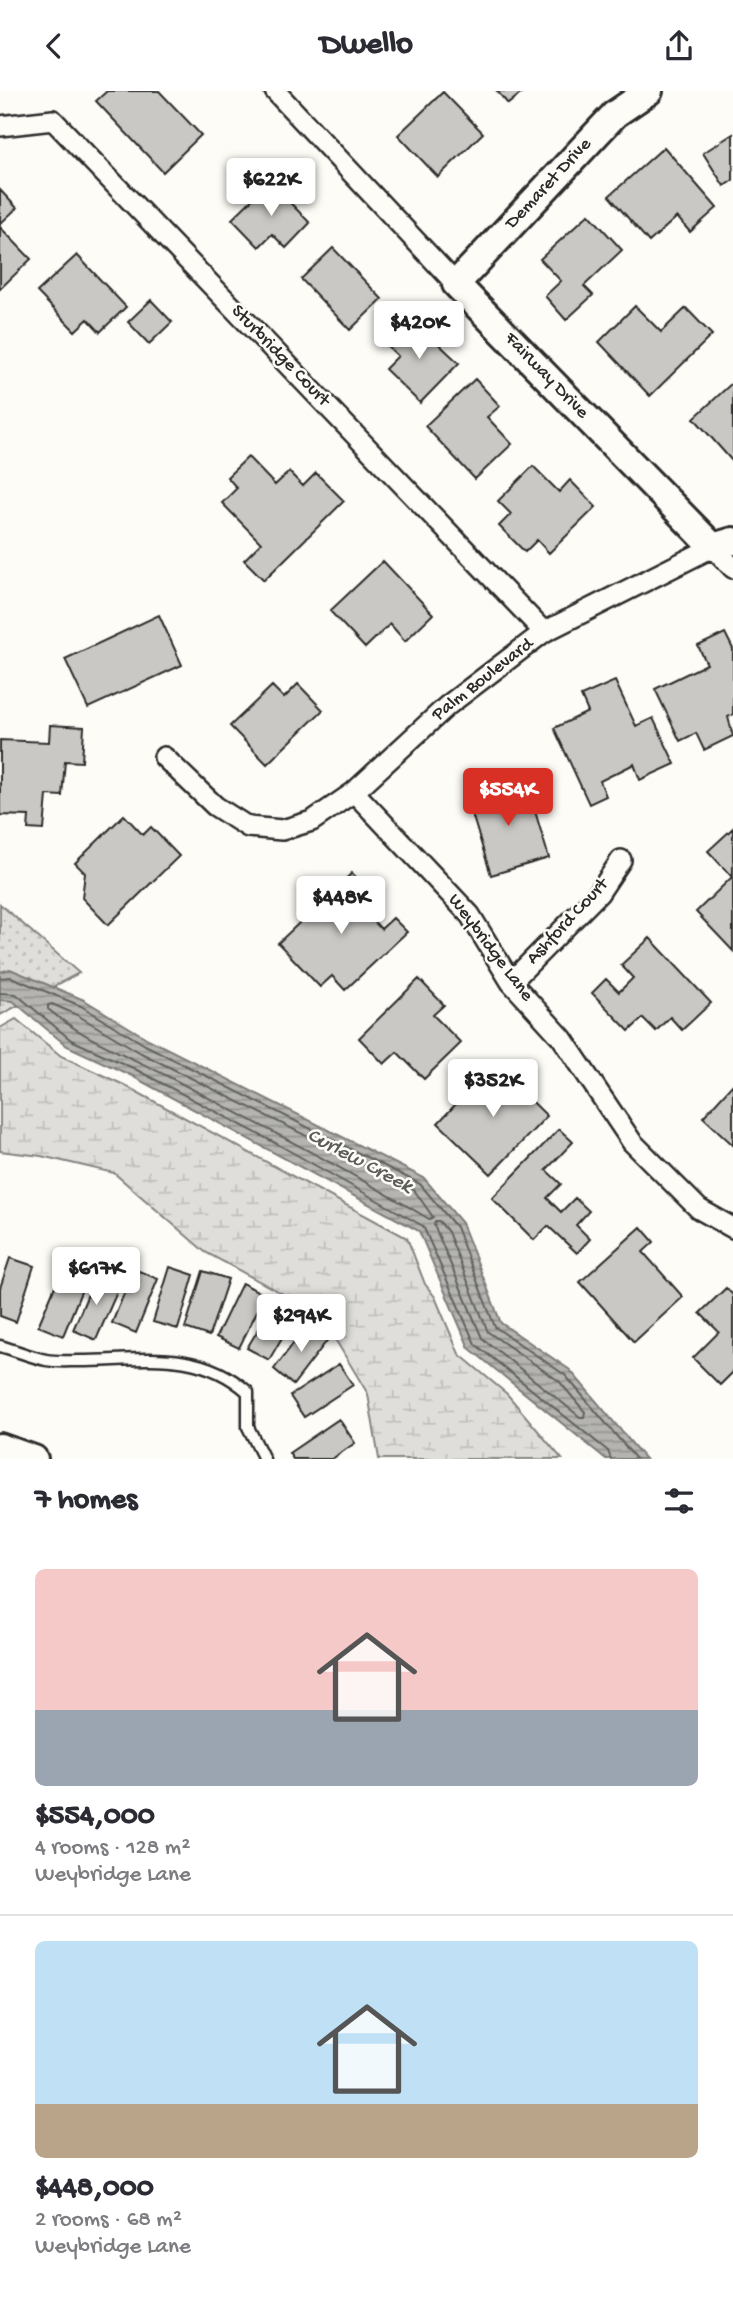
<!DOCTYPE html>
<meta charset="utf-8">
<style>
body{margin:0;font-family:"Gochi Hand",sans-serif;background:#f2f2f3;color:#2b2b33;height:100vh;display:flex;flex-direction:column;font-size:26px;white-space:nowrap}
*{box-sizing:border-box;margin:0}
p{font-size:23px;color:#7c7c81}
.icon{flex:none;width:38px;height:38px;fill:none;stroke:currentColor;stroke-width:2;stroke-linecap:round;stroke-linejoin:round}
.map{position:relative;height:1368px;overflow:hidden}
.details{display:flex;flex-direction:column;background:#fff;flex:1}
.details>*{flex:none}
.price{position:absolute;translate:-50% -60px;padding:0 16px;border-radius:7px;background:#fff;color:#222;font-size:23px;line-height:46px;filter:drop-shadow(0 2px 4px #0008)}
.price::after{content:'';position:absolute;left:50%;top:42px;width:21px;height:16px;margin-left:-10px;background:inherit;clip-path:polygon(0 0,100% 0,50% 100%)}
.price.active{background:#d93025;color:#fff}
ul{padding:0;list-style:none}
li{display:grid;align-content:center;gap:14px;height:371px;padding:0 35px}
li+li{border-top:2px solid #e1e1e2}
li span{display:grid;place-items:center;height:217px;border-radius:10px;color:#555}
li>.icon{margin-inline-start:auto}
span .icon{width:126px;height:126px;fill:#fffc;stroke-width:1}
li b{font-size:30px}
h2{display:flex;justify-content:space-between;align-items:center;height:84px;padding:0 35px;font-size:30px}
header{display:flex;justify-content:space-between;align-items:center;height:91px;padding:0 35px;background:#fff;font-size:32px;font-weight:700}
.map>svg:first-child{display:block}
</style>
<header><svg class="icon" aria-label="back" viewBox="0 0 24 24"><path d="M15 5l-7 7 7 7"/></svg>Dwello<svg class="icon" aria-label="share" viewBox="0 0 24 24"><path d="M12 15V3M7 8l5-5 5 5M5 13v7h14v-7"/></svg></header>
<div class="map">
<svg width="733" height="1368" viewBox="0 0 733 1368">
<defs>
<pattern id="wetland-marsh" width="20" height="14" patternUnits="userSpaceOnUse" patternTransform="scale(1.75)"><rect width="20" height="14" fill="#dfdeda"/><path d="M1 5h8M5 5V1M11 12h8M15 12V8" fill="none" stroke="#c0bfbb"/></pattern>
<pattern id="park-dots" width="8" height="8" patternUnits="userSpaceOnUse" patternTransform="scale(1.75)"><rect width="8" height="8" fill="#dfdeda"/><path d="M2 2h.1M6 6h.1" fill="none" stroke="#c0bfbb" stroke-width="1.8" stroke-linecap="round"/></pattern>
<pattern id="water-rules" width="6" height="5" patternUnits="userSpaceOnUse" patternTransform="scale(1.75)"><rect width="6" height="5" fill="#b5b4b1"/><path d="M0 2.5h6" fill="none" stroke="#939390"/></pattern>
</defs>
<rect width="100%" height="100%" fill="#fdfcf7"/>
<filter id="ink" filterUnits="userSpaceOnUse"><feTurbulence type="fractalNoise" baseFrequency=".0143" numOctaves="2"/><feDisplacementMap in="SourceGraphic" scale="14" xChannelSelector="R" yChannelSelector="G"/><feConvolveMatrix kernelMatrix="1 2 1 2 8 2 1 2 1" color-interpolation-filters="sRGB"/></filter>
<g filter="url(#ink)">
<path fill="url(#wetland-marsh)" stroke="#858482" stroke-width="2" d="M16 928 61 965 124 994 407 1147 425 1193 435 1206 459 1263 507 1303 562 1368H379L368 1303 320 1223 205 1161 114 1082 41 1065 0 1060V937Z"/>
<path fill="url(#park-dots)" stroke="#858482" stroke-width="2" d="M0 813 79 882 0 924Z"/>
<path fill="url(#water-rules)" stroke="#7e7d7b" stroke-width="2" d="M10 878 84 909 148 948 424 1087 462 1132 501 1232 570 1279 645 1368H606L469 1257 419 1140 130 984 67 955 13 910 0 909V881Z"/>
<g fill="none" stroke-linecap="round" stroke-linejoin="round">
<path stroke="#626261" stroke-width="2" d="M0 887 11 886 81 915 145 954 420 1093 456 1136 495 1236 565 1284 636 1368
M0 902 16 903 71 949 133 977 279 1054 423 1135 475 1253 608 1360 611 1368
M52 913 77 924 141 962 414 1099 433 1126 429 1128C344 1077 256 1032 169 986 128 964 84 949 48 918V914Z
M435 1130H439L448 1141 488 1241 559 1290 585 1321 584 1326H580L482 1247 434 1134Z"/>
</g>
<path fill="#c9c8c4" stroke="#2b2b2b" stroke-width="2" d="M107 0H159L201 44 163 81 96 10Z
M497 0H524L508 13Z
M443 1 483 42 438 86 398 44Z
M733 43V89L724 95 703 62Z
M664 56 717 117 690 141 677 126 649 151 609 105Z
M270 91 310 132 286 157 272 143 259 156 232 128Z
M0 99 17 117 0 133Z
M589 123 622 159 584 195 593 204 566 229 545 205 561 190 540 168Z
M0 136 31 168 0 198Z
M333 157 382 208 350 239 301 188Z
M77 164 126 216 100 241 88 228 75 240 37 201Z
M151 209 172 231 149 253 128 231Z
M635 215 661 241 686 217 712 244 650 305 599 251Z
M411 227 459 272 420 312 385 278 398 265 386 254Z
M475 288 500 315 487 326 512 353 475 388 425 335Z
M733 291V371L694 327Z
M248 366 275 394 289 381 303 395 316 382 344 410 264 489 244 469 261 452 222 412 237 397 227 386Z
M533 375 559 401 570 389 596 416 549 462 537 449 525 461 499 435 511 423 498 410Z
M383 470 433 523 405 550 390 533 365 557 330 520Z
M159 524 182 574 88 617 65 568Z
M725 542 733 558V623L728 626 733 645 704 659 696 642 680 650 655 598 707 573 698 555Z
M615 590 636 635 653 627 675 673 640 689 634 673 600 690 606 705 589 713 554 637 588 621 581 605Z
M298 593 323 619 267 673 230 635 272 595 284 607Z
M50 634 84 636 82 671 65 670 62 705 47 704 44 739 28 738 29 725 0 724V649L49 651Z
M526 690 549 767 491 784 467 707Z
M124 724 143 744 151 736 179 765 108 834 82 807 85 782 75 772Z
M733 737V860L696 821 732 786 708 760Z
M352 782 380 812 367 823 381 838 393 827 407 841 345 899 332 885 320 896 278 852Z
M650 847 711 912 682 939 670 926 656 940 643 927 629 940 592 902 606 888 619 901 633 887 621 874Z
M419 888 444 914 433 924 461 952 424 988 397 961 384 973 359 947Z
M494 973 547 1025 491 1083 438 1032Z
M733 993V1054L703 1026Z
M559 1038 573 1051 546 1079 561 1093 547 1107 561 1121 575 1107 589 1120 576 1134 590 1148 577 1162 548 1135 534 1149 492 1107Z
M641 1136 654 1151 643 1161 683 1206 634 1251 580 1191Z
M10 1167 34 1175 16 1231 0 1225V1197Z
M170 1176 194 1184 178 1238 153 1231Z
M134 1178 158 1188 136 1242 112 1232Z
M203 1180 228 1188 209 1245 185 1237Z
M61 1181 85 1191 63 1245 38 1235Z
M96 1184 120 1194 96 1249 73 1239Z
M242 1192 265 1204 239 1257 216 1246Z
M726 1197 733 1204V1281L720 1294 693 1267 719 1241 700 1222Z
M277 1207 298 1219 269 1269 247 1257Z
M309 1232 329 1247 293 1294 274 1278Z
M339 1273 353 1294 304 1326 290 1305Z
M339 1328 355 1352 332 1368H293L289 1362Z"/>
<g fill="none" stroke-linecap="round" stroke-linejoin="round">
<g stroke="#2b2b2b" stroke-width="15">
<path id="lane" d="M0 1255C15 1259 31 1266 46 1269 57 1271 68 1270 79 1270 140 1270 198 1256 248 1301V1336L264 1368"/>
</g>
<g stroke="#2b2b2b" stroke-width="24">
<path id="street" d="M275 0 456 193
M0 35 53 29 544 541
M164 666 215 715 248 736 282 739 312 730 354 701 447 615 544 541 713 456 733 477
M354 701 470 824 511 891 562 947 632 1051 699 1118 733 1137
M511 891 599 802 621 769"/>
</g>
<g stroke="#2b2b2b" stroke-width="32">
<path id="secondary" d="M649 0 615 23 456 193 713 456 733 450
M0 1356 34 1368"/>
</g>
<use href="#lane" stroke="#fdfcf7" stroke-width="10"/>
<use href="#street" stroke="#fdfcf7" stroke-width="19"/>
<use href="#secondary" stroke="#fdfcf7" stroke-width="26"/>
</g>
</g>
<g text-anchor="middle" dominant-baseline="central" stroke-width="5" stroke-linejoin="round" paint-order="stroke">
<g font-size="19" fill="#2b2b2b" stroke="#fdfcf7">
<text transform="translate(549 93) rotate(-47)">Demaret Drive</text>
<text transform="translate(280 265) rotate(46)">Sturbridge Court</text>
<text transform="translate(546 285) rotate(46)">Fairway Drive</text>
<text transform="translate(483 589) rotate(-38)">Palm Boulevard</text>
<text transform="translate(568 831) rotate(-47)">Ashford Court</text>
<text transform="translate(490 857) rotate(53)">Weybridge Lane</text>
</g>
<g font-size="21" font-style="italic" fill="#5b5b5a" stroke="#fdfcf7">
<text transform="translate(359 1071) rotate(28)">Curlew Creek</text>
</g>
</g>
</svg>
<b class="price" style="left:271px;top:127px">$622K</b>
<b class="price" style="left:419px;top:270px">$420K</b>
<b class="price active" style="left:508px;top:737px">$554K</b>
<b class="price" style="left:341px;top:845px">$448K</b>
<b class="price" style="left:493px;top:1028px">$352K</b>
<b class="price" style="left:96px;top:1216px">$617K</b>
<b class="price" style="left:301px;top:1263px">$294K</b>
</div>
<section class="details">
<h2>7 homes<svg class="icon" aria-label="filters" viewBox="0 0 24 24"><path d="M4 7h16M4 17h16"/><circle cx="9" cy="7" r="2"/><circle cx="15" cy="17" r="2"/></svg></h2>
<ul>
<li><span style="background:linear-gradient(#f6c9c9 65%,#9aa5b1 0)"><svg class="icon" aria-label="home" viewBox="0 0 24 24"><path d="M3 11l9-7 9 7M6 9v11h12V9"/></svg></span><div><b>$554,000</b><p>4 rooms · 128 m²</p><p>Weybridge Lane</p></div></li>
<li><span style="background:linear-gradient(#bfe0f5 75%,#b9a48a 0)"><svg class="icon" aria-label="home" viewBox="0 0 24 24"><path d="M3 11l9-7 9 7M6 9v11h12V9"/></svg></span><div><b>$448,000</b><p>2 rooms · 68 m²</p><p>Weybridge Lane</p></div></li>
</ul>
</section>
